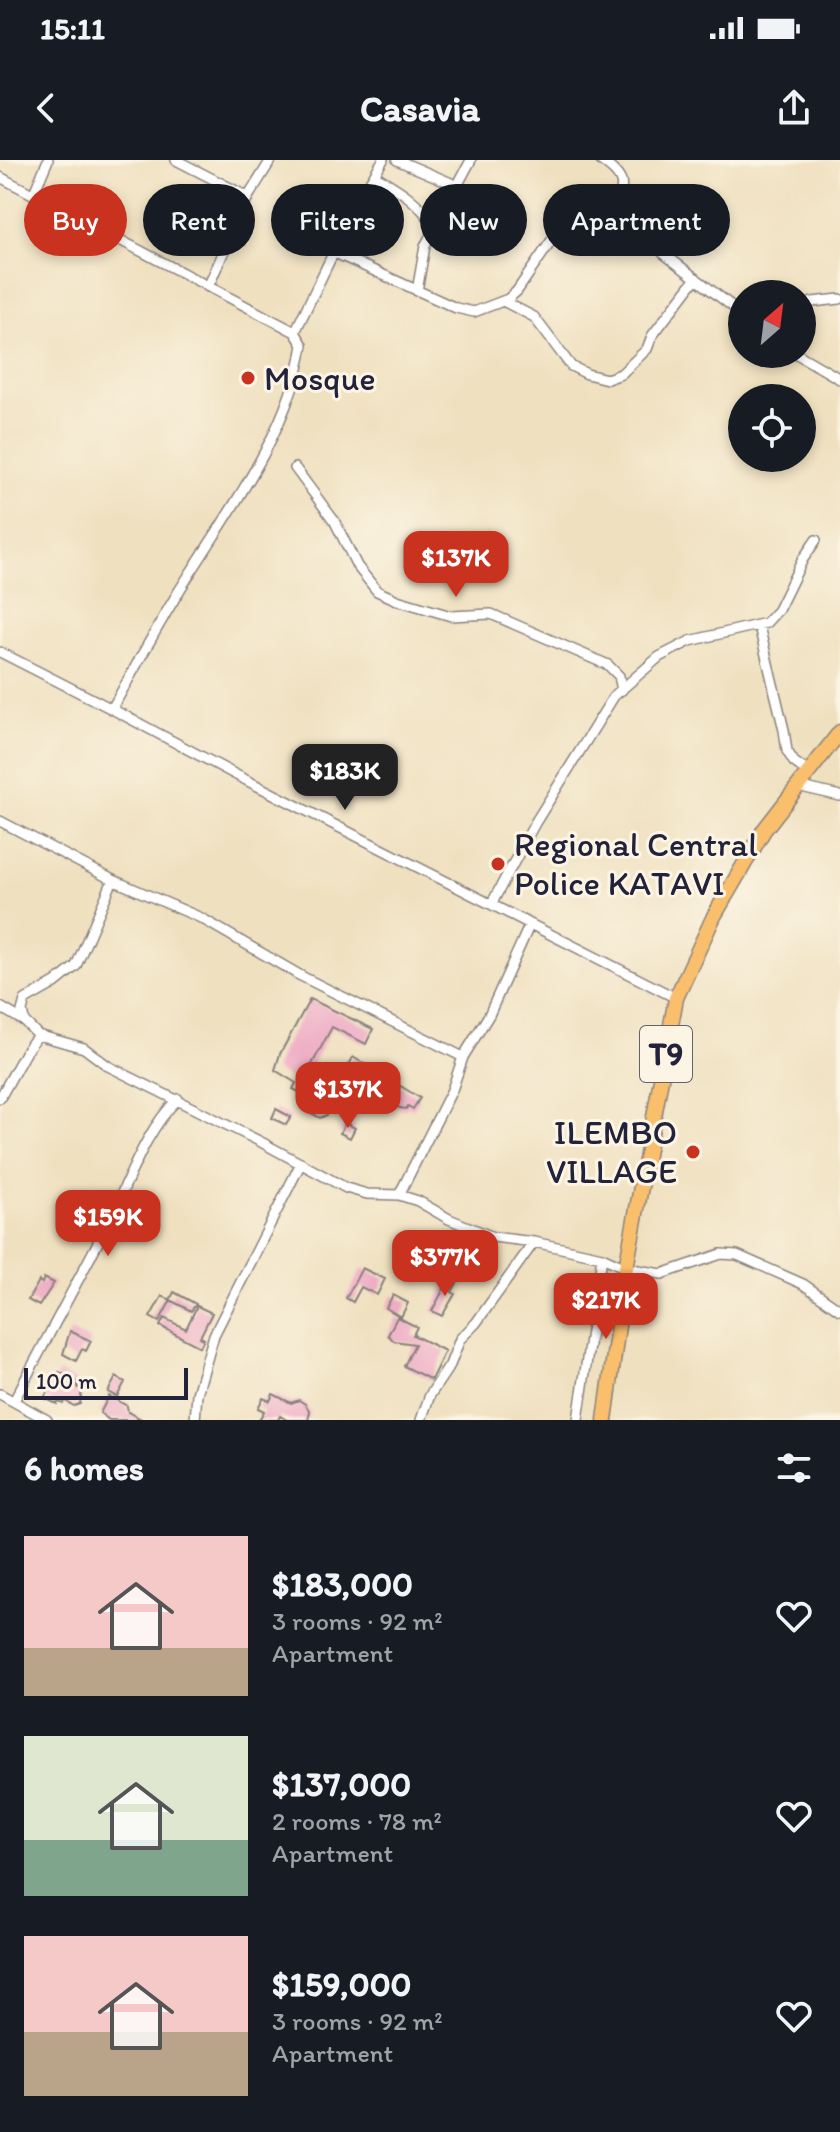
<!DOCTYPE html>
<meta charset="utf-8">
<style>
body{margin:0;font-family:Itim,sans-serif;background:#20242c;color:#f1f3f6;height:100vh;display:flex;flex-direction:column;font-size:30px;white-space:nowrap}
*{box-sizing:border-box;margin:0}
p{font-size:26px;color:#9ea1a6}
.icon{flex:none;width:44px;height:44px;fill:none;stroke:currentColor;stroke-width:2;stroke-linecap:round;stroke-linejoin:round}
.map{position:relative;height:1260px;overflow:hidden}
.drawer{display:flex;flex-direction:column;background:#171b24;flex:1}
.drawer>*{flex:none}
.banner{position:absolute;left:24px;top:24px;width:792px;height:72px;display:flex;gap:16px}
.needle{width:52px;rotate:28deg}
.controls{position:absolute;left:728px;top:120px;display:grid;gap:16px}
.controls a{display:grid;place-items:center;width:88px;height:88px;border-radius:50%;background:#171b24;box-shadow:0 4px 12px #0003;font-size:40px}
.scale{position:absolute;left:24px;bottom:20px;width:164px;box-sizing:border-box;padding-left:8px;border:4px solid #22223b;border-top:0;font-size:22px;line-height:28px;white-space:nowrap;color:#22223b;-webkit-text-stroke:6px #fcf5e5;paint-order:stroke}
.price{position:absolute;translate:-50% -68px;padding:0 18px;border-radius:16px;background:#c8321e;color:#fff;font-size:26px;line-height:52px;filter:drop-shadow(0 2px 4px #0008)}
.price::after{content:'';position:absolute;left:50%;top:48px;width:24px;height:18px;margin-left:-12px;background:inherit;clip-path:polygon(0 0,100% 0,50% 100%)}
.price.on{background:#222;color:#fff}
ul{padding:0;list-style:none}
li{display:flex;align-items:center;gap:24px;height:200px;padding:0 24px}
li span{display:grid;place-items:center;flex:none;width:224px;height:160px;border-radius:0px;color:#555}
li>.icon{margin-inline-start:auto}
span .icon{width:96px;height:96px;fill:#fffc;stroke-width:1}
li b{font-size:34px}
h2{display:flex;justify-content:space-between;align-items:center;height:96px;padding:0 24px;font-size:34px}
.tag{padding:0 28px;border-radius:36px;background:#171b24;box-shadow:0 4px 12px #0003;font-size:28px;line-height:72px}
.tag.on{background:#c8321e;color:#fff}
.status{display:flex;justify-content:space-between;align-items:center;height:56px;padding:0 40px;background:#171b24;direction:ltr}
.status svg{height:22px;fill:currentColor}
header{display:flex;justify-content:space-between;align-items:center;height:104px;padding:0 24px;background:#171b24;font-size:36px;font-weight:700}
.map>svg:first-child{display:block}
</style>
<div class="status"><b>15:11</b><svg viewBox="0 0 49 12"><path d="M0 12V9h3v3zM5 12V6h3v6zM10 12V3h3v9zM15 12V0h3v12zM26 1h20v11H26zM47 4h2v5h-2z"/></svg></div>
<header><svg class="icon" aria-label="back" viewBox="0 0 24 24"><path d="M15 5l-7 7 7 7"/></svg>Casavia<svg class="icon" aria-label="share" viewBox="0 0 24 24"><path d="M12 15V3M7 8l5-5 5 5M5 13v7h14v-7"/></svg></header>
<div class="map">
<svg width="840" height="1260" viewBox="0 0 840 1260">
<rect width="100%" height="100%" fill="#fcf5e5"/>
<filter id="ink" filterUnits="userSpaceOnUse"><feTurbulence type="fractalNoise" baseFrequency=".0125" numOctaves="2"/><feDisplacementMap in="SourceGraphic" scale="16" xChannelSelector="R" yChannelSelector="G"/><feConvolveMatrix kernelMatrix="1 2 1 2 8 2 1 2 1" color-interpolation-filters="sRGB"/></filter>
<filter id="wash" filterUnits="userSpaceOnUse"><feTurbulence type="fractalNoise" baseFrequency=".006" numOctaves="4" result="noise"/><feDisplacementMap in="SourceGraphic" scale="32" xChannelSelector="R" yChannelSelector="G"/><feGaussianBlur stdDeviation="1.8" result="paint"/><feColorMatrix in="noise" values="0 0 0 0 0 0 0 0 0 0 0 0 0 0 0 0 0 1.4 0 .05"/><feComposite in="paint" operator="in"/></filter>
<g filter="url(#wash)">
<rect width="100%" height="100%" fill="#efe0bf"/>
<g id="blocks">
<path fill="#eeacc5" d="M310 839 373 869 366 884 332 867 310 908 313 909 301 933 293 929 296 923 275 910 280 894Z
M353 897 420 938 413 949 408 946 406 949 400 948 393 944 394 941 375 930 376 928 346 911Z
M315 932 324 936 326 932 338 938 327 955 320 958 306 950Z
M276 949 291 957 286 965 272 958Z
M345 963 355 968 350 978 340 973Z
M362 1108 385 1119 377 1135 361 1127 353 1142 346 1138Z
M44 1118 54 1123 39 1146 28 1140 39 1121 42 1123Z
M449 1119 457 1123 452 1132 455 1134 442 1156 432 1151Z
M174 1132 196 1144 191 1151 170 1140Z
M393 1135 408 1143 401 1157 386 1148Z
M162 1136 171 1140 159 1162 150 1157Z
M197 1146 212 1153 200 1177 204 1179 200 1187 160 1166 164 1158 186 1169Z
M397 1157 417 1167 413 1175 445 1191 431 1220 404 1206 415 1184 394 1181 388 1175Z
M70 1171 91 1181 86 1191 82 1189 76 1201 63 1194Z
M59 1212 75 1220 78 1228H82L80 1244 74 1246 65 1241 63 1244 59 1242 57 1244 44 1238Z
M116 1217 125 1222 117 1237 108 1232Z
M273 1234 291 1243 299 1240 305 1244 310 1252 308 1260H287L280 1256 278 1260H259L264 1251 258 1248 263 1238 270 1241Z
M109 1236 127 1246 128 1252 143 1260H109L100 1253Z"/>
</g>
</g>
<g filter="url(#ink)">
<use href="#blocks" fill-opacity="0" stroke="#88817d" stroke-width="2"/>
<g fill="none" stroke-linecap="round" stroke-linejoin="round">
<g stroke="#88817d" stroke-width="12">
<path id="minor" d="M176 0 248 37
M397 0 458 26
M600 0C632 22 622 27 611 60
M374 15C398 29 422 43 435 68
M0 17 295 172 303 185C289 273 225 357 179 431 156 469 134 509 112 549
M33 35 48 0
M335 93 456 148 474 152 508 139 517 131 567 58 576 50 644 72 663 93 742 154
M208 127 248 37 271 0
M417 131 425 86 471 0
M503 141 534 157 571 206 587 214 607 219 621 214 647 189 652 176 696 118
M802 147 812 142 840 139
M295 172 358 42 383 0
M797 194 840 219
M295 308 335 362 357 406 377 431 397 440 451 456 491 454 608 505 619 516 622 530
M759 466 784 570 787 591 794 602 808 612
M0 492 112 549 240 617 676 838
M797 626 840 636
M0 661 113 720 201 758 301 816 463 897
M492 743 535 663 614 536 659 497 690 481 766 463 778 450 803 399 816 380
M0 847 24 861 38 875 84 888 108 906 261 982 346 1028 367 1034 399 1035 452 930 463 897 489 855 530 764
M24 861 22 851 25 840 55 823 76 806 113 720
M0 938 26 891 38 875
M399 1035 418 1041 449 1059 493 1077 534 1082 602 1097 626 1108 662 1114 721 1094 737 1095 803 1124 840 1150
M0 1234 47 1260
M14 1241C44 1183 76 1125 106 1067 128 1024 143 973 178 939
M195 1260 197 1234 214 1175 301 1003
M421 1260 430 1235 450 1205 460 1179 476 1163 534 1082
M578 1260 602 1097"/>
</g>
<g stroke="#88817d" stroke-width="17">
<path id="trunk" d="M605 1260 626 1108 676 838 714 756 764 670 840 572"/>
</g>
<use href="#minor" stroke="#fff" stroke-width="9"/>
<use href="#trunk" stroke="#f9bf6c" stroke-width="14"/>
</g>
</g>
<g fill="#c8321e" stroke="#fcf5e5" stroke-width="3">
<circle cx="248" cy="218" r="8"/>
<circle cx="498" cy="704" r="8"/>
<circle cx="693" cy="992" r="8"/>
</g>
<g text-anchor="middle" dominant-baseline="central" stroke-width="6" stroke-linejoin="round" paint-order="stroke">
<rect fill="#fcf5e5" stroke="#63616e" stroke-width="2" x="640" y="866" width="52" height="56" rx="6"/>
<g font-size="32" font-weight="bold" fill="#22223b">
<text x="666" y="894">T9</text>
</g>
<g font-size="34" fill="#22223b" stroke="#fcf5e5" text-anchor="start">
<text x="264" y="218">Mosque</text>
<text x="514" y="684">Regional Central<tspan x="514" dy="39">Police KATAVI</tspan></text>
<text x="677" y="972" text-anchor="end">ILEMBO<tspan x="677" dy="39">VILLAGE</tspan></text>
</g>
</g>
</svg>
<div class="controls">
<a><svg class="needle" viewBox="-14 -14 28 28"><path d="M0-13l5 13h-10z" fill="#e53935"/><path d="M0 13l5-13h-10z" fill="#9ea1a6"/></svg></a>
<a><svg class="icon" aria-label="locate" viewBox="0 0 24 24"><circle cx="12" cy="12" r="6"/><path d="M12 2v4M12 18v4M2 12h4M18 12h4"/></svg></a>
</div>
<div class="scale">100 m</div>
<b class="price" style="left:456px;top:439px">$137K</b>
<b class="price on" style="left:345px;top:652px">$183K</b>
<b class="price" style="left:348px;top:970px">$137K</b>
<b class="price" style="left:108px;top:1098px">$159K</b>
<b class="price" style="left:445px;top:1138px">$377K</b>
<b class="price" style="left:606px;top:1181px">$217K</b>
<div class="banner">
<a class="tag on">Buy</a>
<a class="tag">Rent</a>
<a class="tag">Filters</a>
<a class="tag">New</a>
<a class="tag">Apartment</a>
</div>
</div>
<section class="drawer">
<h2>6 homes<svg class="icon" aria-label="filters" viewBox="0 0 24 24"><path d="M4 7h16M4 17h16"/><circle cx="9" cy="7" r="2"/><circle cx="15" cy="17" r="2"/></svg></h2>
<ul>
<li><span style="background:linear-gradient(#f6c9c9 70%,#b9a48a 0)"><svg class="icon" aria-label="home" viewBox="0 0 24 24"><path d="M3 11l9-7 9 7M6 9v11h12V9"/></svg></span><div><b>$183,000</b><p>3 rooms · 92 m²</p><p>Apartment</p></div><svg class="icon" aria-label="heart" viewBox="0 0 24 24"><path d="M12 20l-8-8c-3-5 5-10 8-4 3-6 11-1 8 4z"/></svg></li>
<li><span style="background:linear-gradient(#dfe7d0 65%,#7fa58c 0)"><svg class="icon" aria-label="home" viewBox="0 0 24 24"><path d="M3 11l9-7 9 7M6 9v11h12V9"/></svg></span><div><b>$137,000</b><p>2 rooms · 78 m²</p><p>Apartment</p></div><svg class="icon" aria-label="heart" viewBox="0 0 24 24"><path d="M12 20l-8-8c-3-5 5-10 8-4 3-6 11-1 8 4z"/></svg></li>
<li><span style="background:linear-gradient(#f6c9c9 60%,#b9a48a 0)"><svg class="icon" aria-label="home" viewBox="0 0 24 24"><path d="M3 11l9-7 9 7M6 9v11h12V9"/></svg></span><div><b>$159,000</b><p>3 rooms · 92 m²</p><p>Apartment</p></div><svg class="icon" aria-label="heart" viewBox="0 0 24 24"><path d="M12 20l-8-8c-3-5 5-10 8-4 3-6 11-1 8 4z"/></svg></li>
</ul>
</section>
